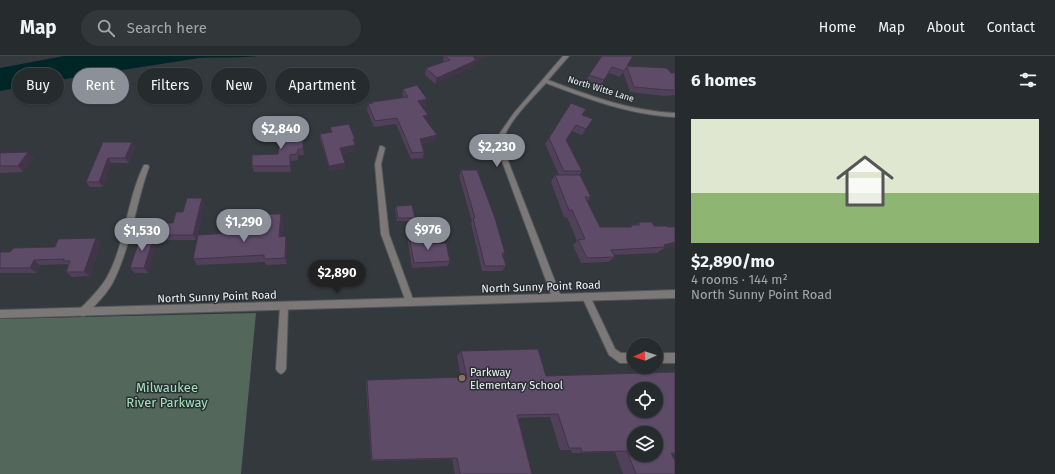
<!DOCTYPE html>
<meta charset="utf-8">
<style>
body{margin:0;font-family:"Fira Sans",sans-serif;background:#32373a;color:#f1f3f6;height:100vh;display:flex;flex-direction:column;font-size:15px;white-space:nowrap}
*{box-sizing:border-box;margin:0}
p{font-size:13px;color:#a4a7aa}
.icon{flex:none;width:22px;height:22px;fill:none;stroke:currentColor;stroke-width:2;stroke-linecap:round;stroke-linejoin:round}
.map{position:relative;flex:1;overflow:hidden}
.side{display:flex;flex-direction:column;background:#262b2e;width:380px}
.side>*{flex:none}
.hud{position:absolute;left:12px;top:12px;width:380px;height:36px;display:flex;gap:8px}
.needle{width:26px;rotate:267deg}
.controls{position:absolute;left:627px;top:282px;display:grid;gap:8px}
.controls a{display:grid;place-items:center;width:36px;height:36px;border-radius:50%;background:#262b2e;box-shadow:0 1px 3px #0004,0 0 0 1px #42474a;font-size:20px}
.price{position:absolute;translate:-50% -34px;padding:0 9px;border-radius:14px;background:#8c9099;color:#fff;font-size:13px;line-height:26px;filter:drop-shadow(0 1px 2px #0008)}
.price::after{content:'';position:absolute;left:50%;top:24px;width:12px;height:9px;margin-left:-6px;background:inherit;clip-path:polygon(0 0,100% 0,50% 100%)}
.price.current{background:#222;color:#fff}
ul{padding:0;list-style:none}
li{display:grid;align-content:center;gap:8px;height:212px;padding:0 16px}
li+li{border-top:1px solid #42474a}
li span{display:grid;place-items:center;height:124px;border-radius:0px;color:#555}
li>.icon{margin-inline-start:auto}
span .icon{width:72px;height:72px;fill:#fffc;stroke-width:1}
li b{font-size:17px}
h2{display:flex;justify-content:space-between;align-items:center;height:48px;padding:0 16px;font-size:17px}
.chip{padding:0 14px;border-radius:18px;background:#262b2e;box-shadow:0 1px 3px #0004,0 0 0 1px #42474a;font-size:14px;line-height:36px}
.chip.current{background:#8c9099;color:#fff}
header{display:flex;align-items:center;gap:24px;box-sizing:border-box;height:56px;padding:0 20px;background:#262b2e;border-bottom:1px solid #42474a}
header strong{font-size:19px}
nav{display:flex;gap:22px;margin-inline-start:auto;font-size:14px}
.search{width:280px;height:36px;background:#32373a;display:flex;align-items:center;gap:10px;box-sizing:border-box;padding:0 14px;border-radius:22px;color:#a4a7aa;font-size:15px}
main{display:flex;flex:1;min-height:0}
.map>svg:first-child{display:block}
</style>
<header>
<strong>Map</strong>
<div class="search"><svg class="icon" aria-label="search" viewBox="0 0 24 24"><circle cx="10" cy="10" r="6"/><path d="M15 15l6 6"/></svg>Search here</div>
<nav><a>Home</a><a>Map</a><a>About</a><a>Contact</a></nav>
</header>
<main>
<div class="map">
<svg width="675" height="418" viewBox="0 0 675 418">
<rect width="100%" height="100%" fill="#33393d"/>
<path fill="#53675b" d="M256 257 241 418H0V263Z"/>
<path fill="#002527" d="M64 0H258C238 2 219 1 199 2L52 25 0 35V12Z"/>
<g fill="none" stroke-linecap="round" stroke-linejoin="round">
<g stroke="#51575b" stroke-width="2">
<path id="service" d="M380 90H382L385 92 381 108 389 178 414 246 413 249 410 250 407 249 406 246 381 178 375 108Z
M144 109H148L149 111C135 149 131 192 112 228 105 240 95 249 86 259L83 260 80 259 79 256 80 253C89 244 99 234 106 223 126 188 126 145 144 109Z
M586 237 589 238 615 293 621 297H634V307H620L609 299 582 241 583 238Z
M284 246 287 247 288 250 286 313 284 316 281 318 278 316 276 313 280 250 281 247Z
M656 297H675V307H656Z"/>
</g>
<g stroke="#51575b" stroke-width="2">
<path id="minor" d="M563 0H569L548 24C590 40 630 55 675 57V61C630 59 588 43 546 27 534 40 511 63 505 79 502 85 504 91 505 97L560 238 675 234V242L0 262V254L551 238 499 97 497 86 500 77 514 57Z"/>
</g>
<use href="#service" fill="#7c7877" fill-rule="evenodd"/>
<use href="#minor" fill="#7c7877" fill-rule="evenodd"/>
</g>
<path fill="#514059" d="M444 0 475 6 474 9 470 12 435 28 425 19 426 12 443 6Z
M602 0 627 10 671 17H675V39L664 40 630 36 623 16 620 21 609 17 600 30 586 24Z
M403 33 426 49 421 50 435 85 421 88 424 96 423 102 411 103 396 68 374 71 367 54 368 48 372 47V46L404 41 402 38Z
M571 47 582 59 586 73 582 79 572 75 566 84 582 115 579 119 591 141 587 145 600 171H629L631 169H636L639 166 654 170 667 171H675V190L663 193 657 197 614 199 615 201 608 206 581 207 573 189 577 185 567 161H564L551 126 555 119H559L545 88Z
M330 71 354 88 355 95 342 97 345 112 330 115 320 83V78L331 76Z
M292 79 304 85V99H298V104L291 105V116H254L252 110 278 98Z
M103 86 135 91 129 107H111L103 131H90L86 126Z
M0 97 34 102 23 116 0 117Z
M461 114 505 197 503 200 506 210 502 215H482L471 167 472 166 459 120Z
M204 148 196 184H158L148 217H135L130 212 146 179 173 167 183 156Z
M396 150 415 162 414 165H397L395 153Z
M281 158 283 165 282 180 287 187V208L266 209 265 206 197 209 193 203 264 175Z
M409 180 423 188 450 205 448 210 412 212 408 186Z
M101 187 90 220 72 221 66 216 68 210 67 208 40 209 37 217H0V196H10L55 191Z
M461 295 546 320 675 316V398H672L675 418H623L615 396 572 397 571 394H560L550 361 518 362 532 418H455L452 403 371 405 366 328 367 324 461 322 457 300Z"/>
<path fill="#423449" d="M477 0H490L475 6 474 9 470 12 435 28 437 22Z
M427 43 426 49 417 51 418 45Z
M428 59 426 64 423 60Z
M303 78 304 85V99L303 93Z
M437 79 435 85 418 88 420 83Z
M132 86 135 91 129 107 125 102Z
M355 89V95L340 97V92Z
M28 96 34 102 23 116 18 110Z
M290 99 291 105V116L290 110Z
M108 102 111 107 103 131 99 126Z
M345 107V112L330 115 329 110Z
M202 142 204 148 196 184 193 179Z
M281 158 283 165 281 187 279 181Z
M154 180 158 185 148 217 144 212Z
M286 180 287 187V208L285 202Z
M96 182 101 187 90 220 84 216Z
M675 186V190L663 193 665 191 664 189Z
M34 204 40 209 37 217 30 212Z"/>
<path fill="#5e4b68" stroke="#423449" fill-rule="evenodd" d="M445 0H477L473 1 476 3 472 6 437 22 426 12 450 4Z
M602 0H633L627 10 667 12 671 17H675V34H668L634 31 627 11 624 15 612 11 604 24 589 19Z
M417 29 427 43 418 45 428 59 423 60 437 79 420 83 424 96 412 97 397 62 375 65 368 48 373 47 372 46 408 41 403 33Z
M571 47 586 53 582 59 593 63 586 73 576 69 566 84 582 115H564L549 82Z
M349 68 354 81 355 83H353L355 89 340 92 345 107 329 110 320 78 332 76 330 71Z
M280 72H291L292 79 303 78V93H298L297 98 290 99V110H252V99L278 98Z
M103 86H132L125 102H108L99 126H86Z
M28 96 18 110H0V97Z
M461 114H477L495 162 505 197H502L506 210H485L473 162H475Z
M555 119H580L591 141H585L600 171H632L631 169H640L639 166H652L654 170H667V171H675V186L664 189 665 191 611 194 615 201 587 202 578 184 585 183 572 154H569Z
M187 142H202L193 179H146L150 167H173L176 156H183Z
M412 149 415 162H398L396 150Z
M266 158H281L279 181 286 180 285 202 264 203V199L193 203 198 179 264 175Z
M141 179 154 180 144 212H130Z
M409 180H422L423 188 446 187 450 205 414 207Z
M96 182 84 216H66L70 205H63L64 203 34 204 30 212H0V196H10L14 192 55 191 58 183Z
M538 293 546 320 675 316V397H671L675 405V418H636L627 395 582 396 581 392H569L558 358 517 359 532 418H460L457 402 372 404 367 324 467 321 461 295ZM634 333H656V355H634ZM634 377H656V399H634Z"/>
<circle fill="#8d6e63" stroke="#292f33" stroke-width="1.5" cx="462" cy="322" r="4"/>
<g text-anchor="middle" dominant-baseline="central" stroke-width="3" stroke-linejoin="round" paint-order="stroke">
<g font-size="9" fill="#f1f4f7" stroke="#292f33">
<text transform="translate(601 33) rotate(17)">North Witte Lane</text>
</g>
<g font-size="11" fill="#f1f4f7" stroke="#292f33">
<text transform="translate(541 231) rotate(-2)">North Sunny Point Road</text>
<text transform="translate(217 241) rotate(-2)">North Sunny Point Road</text>
</g>
<g font-size="11" fill="#f1f4f7" stroke="#292f33" text-anchor="start">
<text x="470" y="316">Parkway<tspan x="470" dy="13">Elementary School</tspan></text>
</g>
<g font-size="13" fill="#a3e1bc" stroke="#292f33">
<text x="167" y="331">Milwaukee<tspan x="167" dy="15">River Parkway</tspan></text>
</g>
</g>
</svg>
<div class="controls">
<a><svg class="needle" viewBox="-14 -14 28 28"><path d="M0-13l5 13h-10z" fill="#e53935"/><path d="M0 13l5-13h-10z" fill="#a4a7aa"/></svg></a>
<a><svg class="icon" aria-label="locate" viewBox="0 0 24 24"><circle cx="12" cy="12" r="6"/><path d="M12 2v4M12 18v4M2 12h4M18 12h4"/></svg></a>
<a><svg class="icon" aria-label="layers" viewBox="0 0 24 24"><path d="M12 4l9 5-9 5-9-5zM3 14l9 5 9-5"/></svg></a>
</div>
<b class="price" style="left:281px;top:94px">$2,840</b>
<b class="price" style="left:497px;top:112px">$2,230</b>
<b class="price" style="left:244px;top:187px">$1,290</b>
<b class="price" style="left:428px;top:195px">$976</b>
<b class="price" style="left:142px;top:196px">$1,530</b>
<b class="price current" style="left:337px;top:238px">$2,890</b>
<div class="hud">
<a class="chip">Buy</a>
<a class="chip current">Rent</a>
<a class="chip">Filters</a>
<a class="chip">New</a>
<a class="chip">Apartment</a>
</div>
</div>
<section class="side">
<h2>6 homes<svg class="icon" aria-label="filters" viewBox="0 0 24 24"><path d="M4 7h16M4 17h16"/><circle cx="9" cy="7" r="2"/><circle cx="15" cy="17" r="2"/></svg></h2>
<ul>
<li><span style="background:linear-gradient(#dfe7d0 60%,#8fb573 0)"><svg class="icon" aria-label="home" viewBox="0 0 24 24"><path d="M3 11l9-7 9 7M6 9v11h12V9"/></svg></span><div><b>$2,890/mo</b><p>4 rooms · 144 m²</p><p>North Sunny Point Road</p></div></li>
</ul>
</section>
</main>
